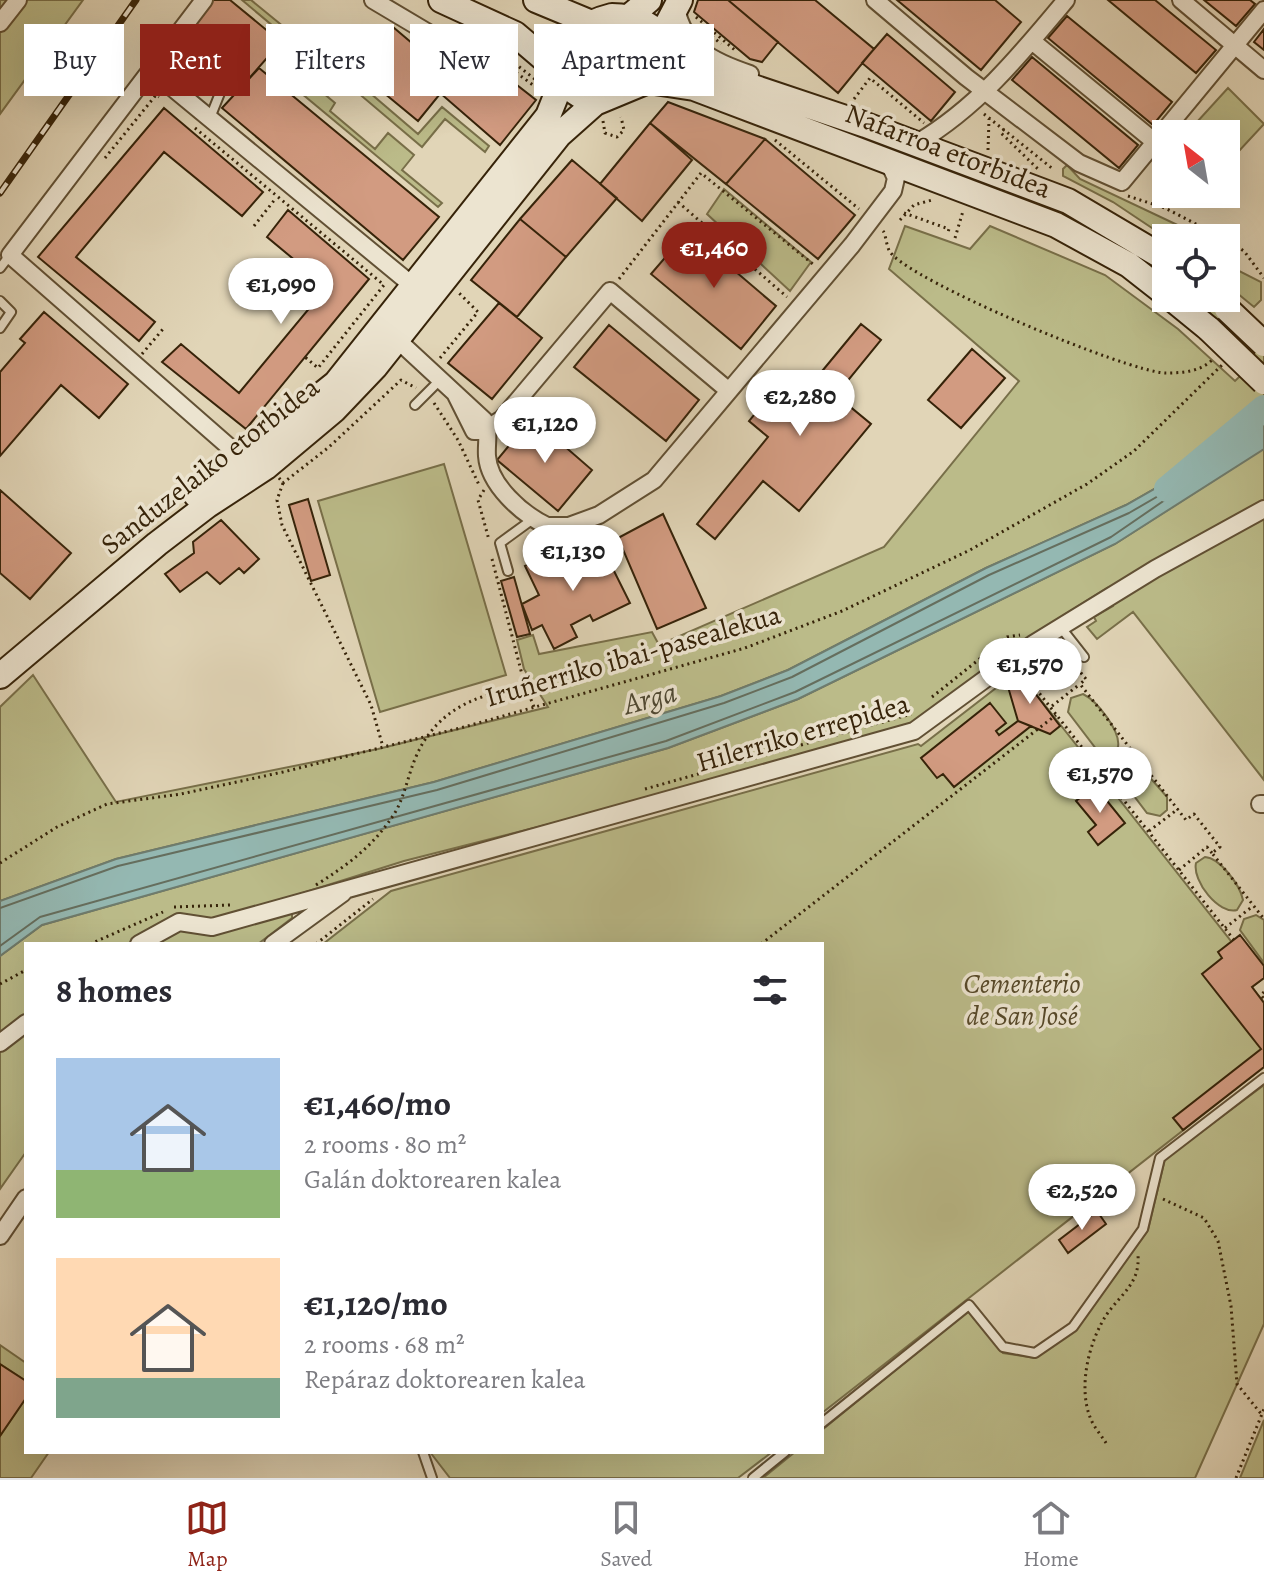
<!DOCTYPE html>
<meta charset="utf-8">
<style>
body{margin:0;font-family:Alegreya,serif;background:#f2f2f3;color:#2b2b33;height:100vh;display:flex;flex-direction:column;font-size:30px;white-space:nowrap}
*{box-sizing:border-box;margin:0}
p{font-size:26px;color:#7c7c81}
.icon{flex:none;width:44px;height:44px;fill:none;stroke:currentColor;stroke-width:2;stroke-linecap:round;stroke-linejoin:round}
.map{position:relative;flex:1;overflow:hidden}
.panel{position:absolute;left:24px;top:942px;width:800px;height:512px;display:flex;flex-direction:column;background:#fff;border-radius:0px;box-shadow:0 8px 32px #0002}
.panel>*{flex:none}
.banner{position:absolute;left:24px;top:24px;width:800px;height:72px;display:flex;gap:16px}
.needle{width:52px;rotate:329deg}
.buttons{position:absolute;left:1152px;top:120px;display:grid;gap:16px}
.buttons a{display:grid;place-items:center;width:88px;height:88px;border-radius:0px;background:#fff;box-shadow:0 8px 32px #0002;font-size:40px}
.price{position:absolute;translate:-50% -68px;padding:0 18px;border-radius:28px;background:#fff;color:#222;font-size:26px;line-height:52px;filter:drop-shadow(0 2px 4px #0008)}
.price::after{content:'';position:absolute;left:50%;top:48px;width:24px;height:18px;margin-left:-12px;background:inherit;clip-path:polygon(0 0,100% 0,50% 100%)}
.price.selected{background:#8f2418;color:#fff}
ul{padding:0;list-style:none}
li{display:flex;align-items:center;gap:24px;height:200px;padding:0 32px}
li span{display:grid;place-items:center;flex:none;width:224px;height:160px;border-radius:0px;color:#555}
li>.icon{margin-inline-start:auto}
span .icon{width:96px;height:96px;fill:#fffc;stroke-width:1}
li b{font-size:34px}
h2{display:flex;justify-content:space-between;align-items:center;height:96px;padding:0 32px;font-size:34px}
.pill{padding:0 28px;border-radius:0px;background:#fff;box-shadow:0 8px 32px #0002;font-size:28px;line-height:72px}
.pill.selected{background:#8f2418;color:#fff}
.menu{display:flex;justify-content:space-around;align-items:center;height:112px;border-top:2px solid #e1e1e2;background:#fff;font-size:22px;color:#7c7c81}
.menu a{display:grid;justify-items:center;gap:4px}
.menu .selected{color:#8f2418}
.map>svg:first-child{display:block}
</style>
<div class="map">
<svg width="1264" height="1478" viewBox="0 0 1264 1478">
<rect width="100%" height="100%" fill="#e1d5b7"/>
<filter id="stains"><feTurbulence type="fractalNoise" baseFrequency=".0025" numOctaves="4"/><feColorMatrix values="0 0 0 0 .2 0 0 0 0 .09 0 0 0 0 .02 0 0 0 .5 -.17"/></filter>
<radialGradient id="worn" r=".72"><stop offset=".6" stop-color="#630" stop-opacity="0"/><stop offset="1" stop-color="#630" stop-opacity=".3"/></radialGradient>
<path fill="#bbbb89" stroke="#786f49" stroke-width="2" fill-rule="evenodd" d="M0 0H83L0 114Z
M242 0H251L301 41 285 61 335 103 330 111 375 149 388 133 414 155 402 170 442 203 438 207 271 68 292 42Z
M630 25C686 67 599 99 577 78 546 47 610 28 630 25ZM620 35H627L636 42 639 54 634 62 596 77 583 72 581 63 584 51Z
M669 50 1058 206 1166 268V284L1137 262 658 73Z
M342 69 418 134 442 107 489 146 485 152 445 119 422 147 350 86 342 94 329 83Z
M1228 88 1264 124 1226 165V134H1186Z
M1067 165 1080 179 1205 238H1167L1113 202 1063 176V169Z
M724 189 811 262 790 291 707 214Z
M905 226 970 249 990 226 1105 275 1178 329 1235 381 1255 362 1185 298H1203L1264 354V415L1240 440 1126 505 986 568 788 670 721 696 434 782 116 859 0 901V707L33 675 116 802 378 749 548 707 524 669 517 640 533 635 539 654 652 632 659 645 884 547 1019 381 889 269Z
M1226 257 1239 271 1261 282V300L1254 307 1226 284Z
M1264 448V780L1133 612 1097 639 1087 627 1096 621 1094 617 1113 606 1107 588 1021 642 916 724 687 789 404 861 211 922 181 916 128 944H26V1019L0 1039V956L42 925 668 748 798 699 1115 544Z
M444 464 506 675 380 712 318 501Z
M1018 671 1231 941 1264 978 1252 987 1264 1003V1067L822 1413V944H323L391 891 918 744 921 746Z
M1083 694C1097 701 1121 731 1118 747L1111 753 1097 750 1068 712 1071 698Z
M1132 757 1167 797V810L1160 816 1147 813 1118 775 1120 761Z
M1205 857C1220 858 1240 885 1243 900L1237 910C1219 915 1192 881 1196 863Z
M292 911V918L258 944H146L177 928Z
M1256 915 1264 920V963L1240 930 1244 919Z
M26 1029V1152L0 1189V1051Z
M1264 1085V1324L1195 1478H763L795 1452H822V1430L968 1311 1003 1353 1035 1358 1078 1326 1148 1230 1165 1159Z
M0 1345 26 1363V1381L0 1364Z
M26 1398V1452H49L31 1478H0V1436Z
M1264 1420V1478H1240Z
M430 1452H772L738 1478H450Z"/>
<path fill="#94b8b2" stroke="#6e7c6e" stroke-width="2" d="M1264 415V449L1115 544 798 699 668 748 42 925 0 956V901L116 859 434 782 721 696 788 670 986 568 1126 505 1240 440Z"/>
<g fill="none" stroke-linecap="round" stroke-linejoin="round">
<path stroke="#656e5e" stroke-width="2" d="M0 908 118 866 437 790 724 703 792 677 989 575 1129 513 1172 488 1178 491 1111 537 795 692 666 741 40 917 0 946"/>
<path stroke="#94b8b2" stroke-width="26" d="M1167 489 1264 408"/>
</g>
<path fill="#d29b81" stroke="#362309" stroke-width="2" d="M213 0H230L281 42 245 83 185 33Z
M698 0H728L778 42 762 62 750 59 694 12Z
M728 0H815L874 49 838 93Z
M897 0H995L1021 22 981 70Z
M1108 0H1155L1216 50 1196 73Z
M1204 0H1250L1255 4 1236 26Z
M1067 16 1172 102 1153 125 1048 38Z
M393 27 453 78 418 121 356 70Z
M1264 29V50L1254 42Z
M887 34 955 92 931 121 862 63Z
M475 52 536 100 500 145 440 93Z
M1032 57 1138 145 1119 168 1012 80Z
M259 68 439 217 403 260 222 108Z
M668 102 765 139 726 184 650 123Z
M164 108 263 192 242 216 164 152 76 257 155 322 139 341 38 257Z
M650 123 692 160 642 221 600 184Z
M765 139 855 215 818 259 726 184Z
M572 160 617 198 566 257 520 219Z
M288 210 369 279 246 429 162 362 181 344 239 393 327 287 267 237Z
M520 219 566 257 517 317 471 280Z
M688 231 776 306 741 349 651 274Z
M499 303 542 338 492 399 448 363Z
M44 312 128 384 99 418 61 385 0 456V372L25 343 20 339Z
M861 324 881 340 836 395 871 424 799 511 763 481 715 539 697 524 768 437 749 421 771 394 790 410Z
M609 325 699 400 666 441 574 367Z
M972 349 1005 378 961 428 928 400Z
M532 418 592 470 558 511 497 460Z
M0 490 71 553 30 599 0 573Z
M308 499 330 575 311 581 289 505Z
M663 514 706 608 657 629 618 538Z
M221 520 259 559 244 573 239 568 220 584 207 572 180 592 165 574 194 553 193 542Z
M600 543 630 603 593 621 590 615 571 625 577 637 554 649 542 625 532 630 522 604 539 595 525 566 538 560 543 570 575 550 577 555Z
M514 577 530 634 517 637 501 581Z
M1018 671 1060 726 1050 734 1018 721 1006 680Z
M990 703 1006 723 996 731 999 735 1018 721 1031 726 954 787 943 774 937 778 921 758Z
M1095 786 1125 823 1098 845 1088 832 1096 825 1076 801Z
M1240 935 1264 966V978L1252 987 1264 1003V1067L1183 1130 1173 1118 1261 1049 1202 974 1222 958 1218 952Z
M1097 1211 1106 1224 1068 1253 1059 1240Z
M0 1364 26 1381V1398L0 1436Z"/>
<g fill="none" stroke-linecap="round" stroke-linejoin="round">
<g stroke="#615034" stroke-width="12">
<path id="service" d="M172 42 219 85 220 93 210 118
M0 268 10 255
M0 301 11 312 0 328
M415 405 440 380
M508 571 500 543 533 519
M1062 629 1084 657
M822 1423 969 1305 1003 1347 1035 1353 1073 1327 1143 1229 1160 1158 1264 1078
M423 1452 432 1478
M753 1478 785 1452"/>
</g>
<g stroke="#615034" stroke-width="20">
<path id="minor" d="M204 0 10 255 243 459
M373 0 447 44
M875 0 966 77 1079 163 1122 182 1264 10
M1181 0 1264 70
M676 7C683 48 714 62 750 74
M0 23 18 0
M1032 41 1155 142
M151 70 418 290
M917 143C978 107 1021 54 1066 0
M390 333 484 420C490 432 486 443 487 456 489 485 522 514 547 526H569L599 515 654 480 852 245 893 191 896 178 888 161
M456 395 474 431H483L502 419 610 291 729 391
M1260 804H1264
M139 944 179 922 212 927 914 731 1033 644 1155 569 1264 509
M273 944 343 893
M0 1043 26 1023
M0 1236 26 1198"/>
</g>
<g stroke="#362309" stroke-width="28">
<path id="secondary" d="M441 0 515 34 555 68
M536 0 589 22
M612 16C633 16 657 24 665 45L648 81 595 103C530 76 557 30 612 16Z
M630 16 649 0
M661 36 680 0
M665 45 717 75 866 125 1068 201 1166 259
M648 81 694 88 1056 225 1129 265 1166 294
M1171 298 1209 329
M196 495 336 383 548 116 562 81
M0 676 157 544 208 505 266 467 334 410 375 367 559 135 595 103"/>
</g>
<path stroke="#362309" stroke-width="3" stroke-dasharray="2 4" stroke-linecap="butt" d="M696 17 736 51
M703 28 721 44
M607 40 639 49 613 71 582 67Z
M537 88 506 65 508 58 541 84
M854 99 870 78 924 123
M984 114 1053 169
M603 121 605 133 617 137 624 130 621 117
M195 128 384 285 318 368 305 357
M1004 129 1001 133 1040 171
M775 140 859 209
M988 150 989 119
M105 158 156 95 159 97
M1128 196 1165 208 1223 238
M678 202 787 297
M904 213 949 229 947 235
M900 220 914 205 932 200
M254 226 276 198
M883 231C886 234 886 246 890 252 912 282 1126 371 1165 373 1181 373 1200 372 1212 360
M955 238 963 211
M1226 240 1244 251 1264 278
M619 279 701 173 814 265
M142 354 163 329
M440 358 478 312 457 291
M434 403 458 440 480 487
M279 478 283 483 329 447 401 380 416 388
M283 483 277 500 282 525 371 705 383 747
M484 490 478 500 489 540
M492 559 524 682
M1077 668 1086 679 1080 684 1186 820 1194 814 1220 847 1212 853 1264 919
M1021 670 1234 940
M515 689 524 682 534 707
M932 697 1007 637 1020 635
M1052 706 1080 684
M1101 769 1129 747
M645 789 911 714
M1149 831 1178 809
M0 863 57 827 107 804 181 794 283 772 464 727 745 648 842 611 970 550 1087 484 1134 451 1222 365
M1179 870 1207 847 1212 853
M174 907 230 905
M1225 928 1253 906
M90 944 163 912
M316 944 373 899
M761 944 1056 715
M0 984 26 970
M1264 992 1261 995 1264 999
M1163 1199 1204 1218 1218 1241 1231 1306 1237 1384 1262 1415
M1106 1443C1101 1435 1093 1426 1090 1417 1078 1386 1089 1341 1107 1314 1122 1293 1140 1283 1138 1255
M1236 1478 1264 1409"/>
<use href="#service" stroke="#ece4d0" stroke-width="8"/>
<use href="#minor" stroke="#ece4d0" stroke-width="16"/>
<use href="#secondary" stroke="#ece4d0" stroke-width="24"/>
<g stroke="#362309" stroke-width="7">
<path id="rail" d="M0 193 136 0"/>
</g>
<use href="#rail" stroke="#ece4d0" stroke-width="4" stroke-dasharray="12" stroke-linecap="butt"/>
<g stroke="#362309" stroke-width="28" stroke-linecap="butt">
<path id="secondary-bridge" d="M1227 309 1264 344
M1209 329 1264 382"/>
</g>
<path stroke="#362309" stroke-width="3" stroke-dasharray="2 4" stroke-linecap="butt" d="M316 885C349 864 375 845 396 811 405 794 408 776 415 759 433 715 469 696 515 689"/>
<use href="#secondary-bridge" stroke="#ece4d0" stroke-width="24"/>
</g>
<g text-anchor="middle" dominant-baseline="central" stroke-width="7" stroke-linejoin="round" paint-order="stroke">
<g font-size="28" fill="#362309" stroke="#ece4d0">
<text transform="translate(948 151) rotate(21)">Nafarroa etorbidea</text>
<text transform="translate(210 466) rotate(-38)">Sanduzelaiko etorbidea</text>
<text transform="translate(633 656) rotate(-16)">Iruñerriko ibai-pasealekua</text>
<text transform="translate(803 733) rotate(-16)">Hilerriko errepidea</text>
</g>
<g font-size="28" font-style="italic" fill="#574929" stroke="#ece4d0">
<text x="1022" y="984">Cementerio<tspan x="1022" dy="32">de San José</tspan></text>
</g>
<g font-size="30" font-style="italic" fill="#4e4833" stroke="#ece4d0">
<text transform="translate(650 698) rotate(-15)">Arga</text>
</g>
</g>
<rect width="100%" height="100%" filter="url(#stains)"/>
<rect width="100%" height="100%" fill="url(#worn)"/>
</svg>
<div class="buttons">
<a><svg class="needle" viewBox="-14 -14 28 28"><path d="M0-13l5 13h-10z" fill="#e53935"/><path d="M0 13l5-13h-10z" fill="#7c7c81"/></svg></a>
<a><svg class="icon" aria-label="locate" viewBox="0 0 24 24"><circle cx="12" cy="12" r="6"/><path d="M12 2v4M12 18v4M2 12h4M18 12h4"/></svg></a>
</div>
<b class="price selected" style="left:714px;top:290px">€1,460</b>
<b class="price" style="left:281px;top:326px">€1,090</b>
<b class="price" style="left:800px;top:438px">€2,280</b>
<b class="price" style="left:545px;top:465px">€1,120</b>
<b class="price" style="left:573px;top:593px">€1,130</b>
<b class="price" style="left:1030px;top:706px">€1,570</b>
<b class="price" style="left:1100px;top:815px">€1,570</b>
<b class="price" style="left:1082px;top:1232px">€2,520</b>
<div class="banner">
<a class="pill">Buy</a>
<a class="pill selected">Rent</a>
<a class="pill">Filters</a>
<a class="pill">New</a>
<a class="pill">Apartment</a>
</div>
<section class="panel">
<h2>8 homes<svg class="icon" aria-label="filters" viewBox="0 0 24 24"><path d="M4 7h16M4 17h16"/><circle cx="9" cy="7" r="2"/><circle cx="15" cy="17" r="2"/></svg></h2>
<ul>
<li><span style="background:linear-gradient(#a9c7e8 70%,#8fb573 0)"><svg class="icon" aria-label="home" viewBox="0 0 24 24"><path d="M3 11l9-7 9 7M6 9v11h12V9"/></svg></span><div><b>€1,460/mo</b><p>2 rooms · 80 m²</p><p>Galán doktorearen kalea</p></div></li>
<li><span style="background:linear-gradient(#ffd9b3 75%,#7fa58c 0)"><svg class="icon" aria-label="home" viewBox="0 0 24 24"><path d="M3 11l9-7 9 7M6 9v11h12V9"/></svg></span><div><b>€1,120/mo</b><p>2 rooms · 68 m²</p><p>Repáraz doktorearen kalea</p></div></li>
</ul>
</section>
</div>
<nav class="menu">
<a class="selected"><svg class="icon" aria-label="map" viewBox="0 0 24 24"><path d="M3 6l6-2 6 2 6-2v14l-6 2-6-2-6 2zM9 4v14M15 6v14"/></svg>Map</a>
<a><svg class="icon" aria-label="saved" viewBox="0 0 24 24"><path d="M7 4h10v16l-5-4-5 4z"/></svg>Saved</a>
<a><svg class="icon" aria-label="home" viewBox="0 0 24 24"><path d="M3 11l9-7 9 7M6 9v11h12V9"/></svg>Home</a>
</nav>
